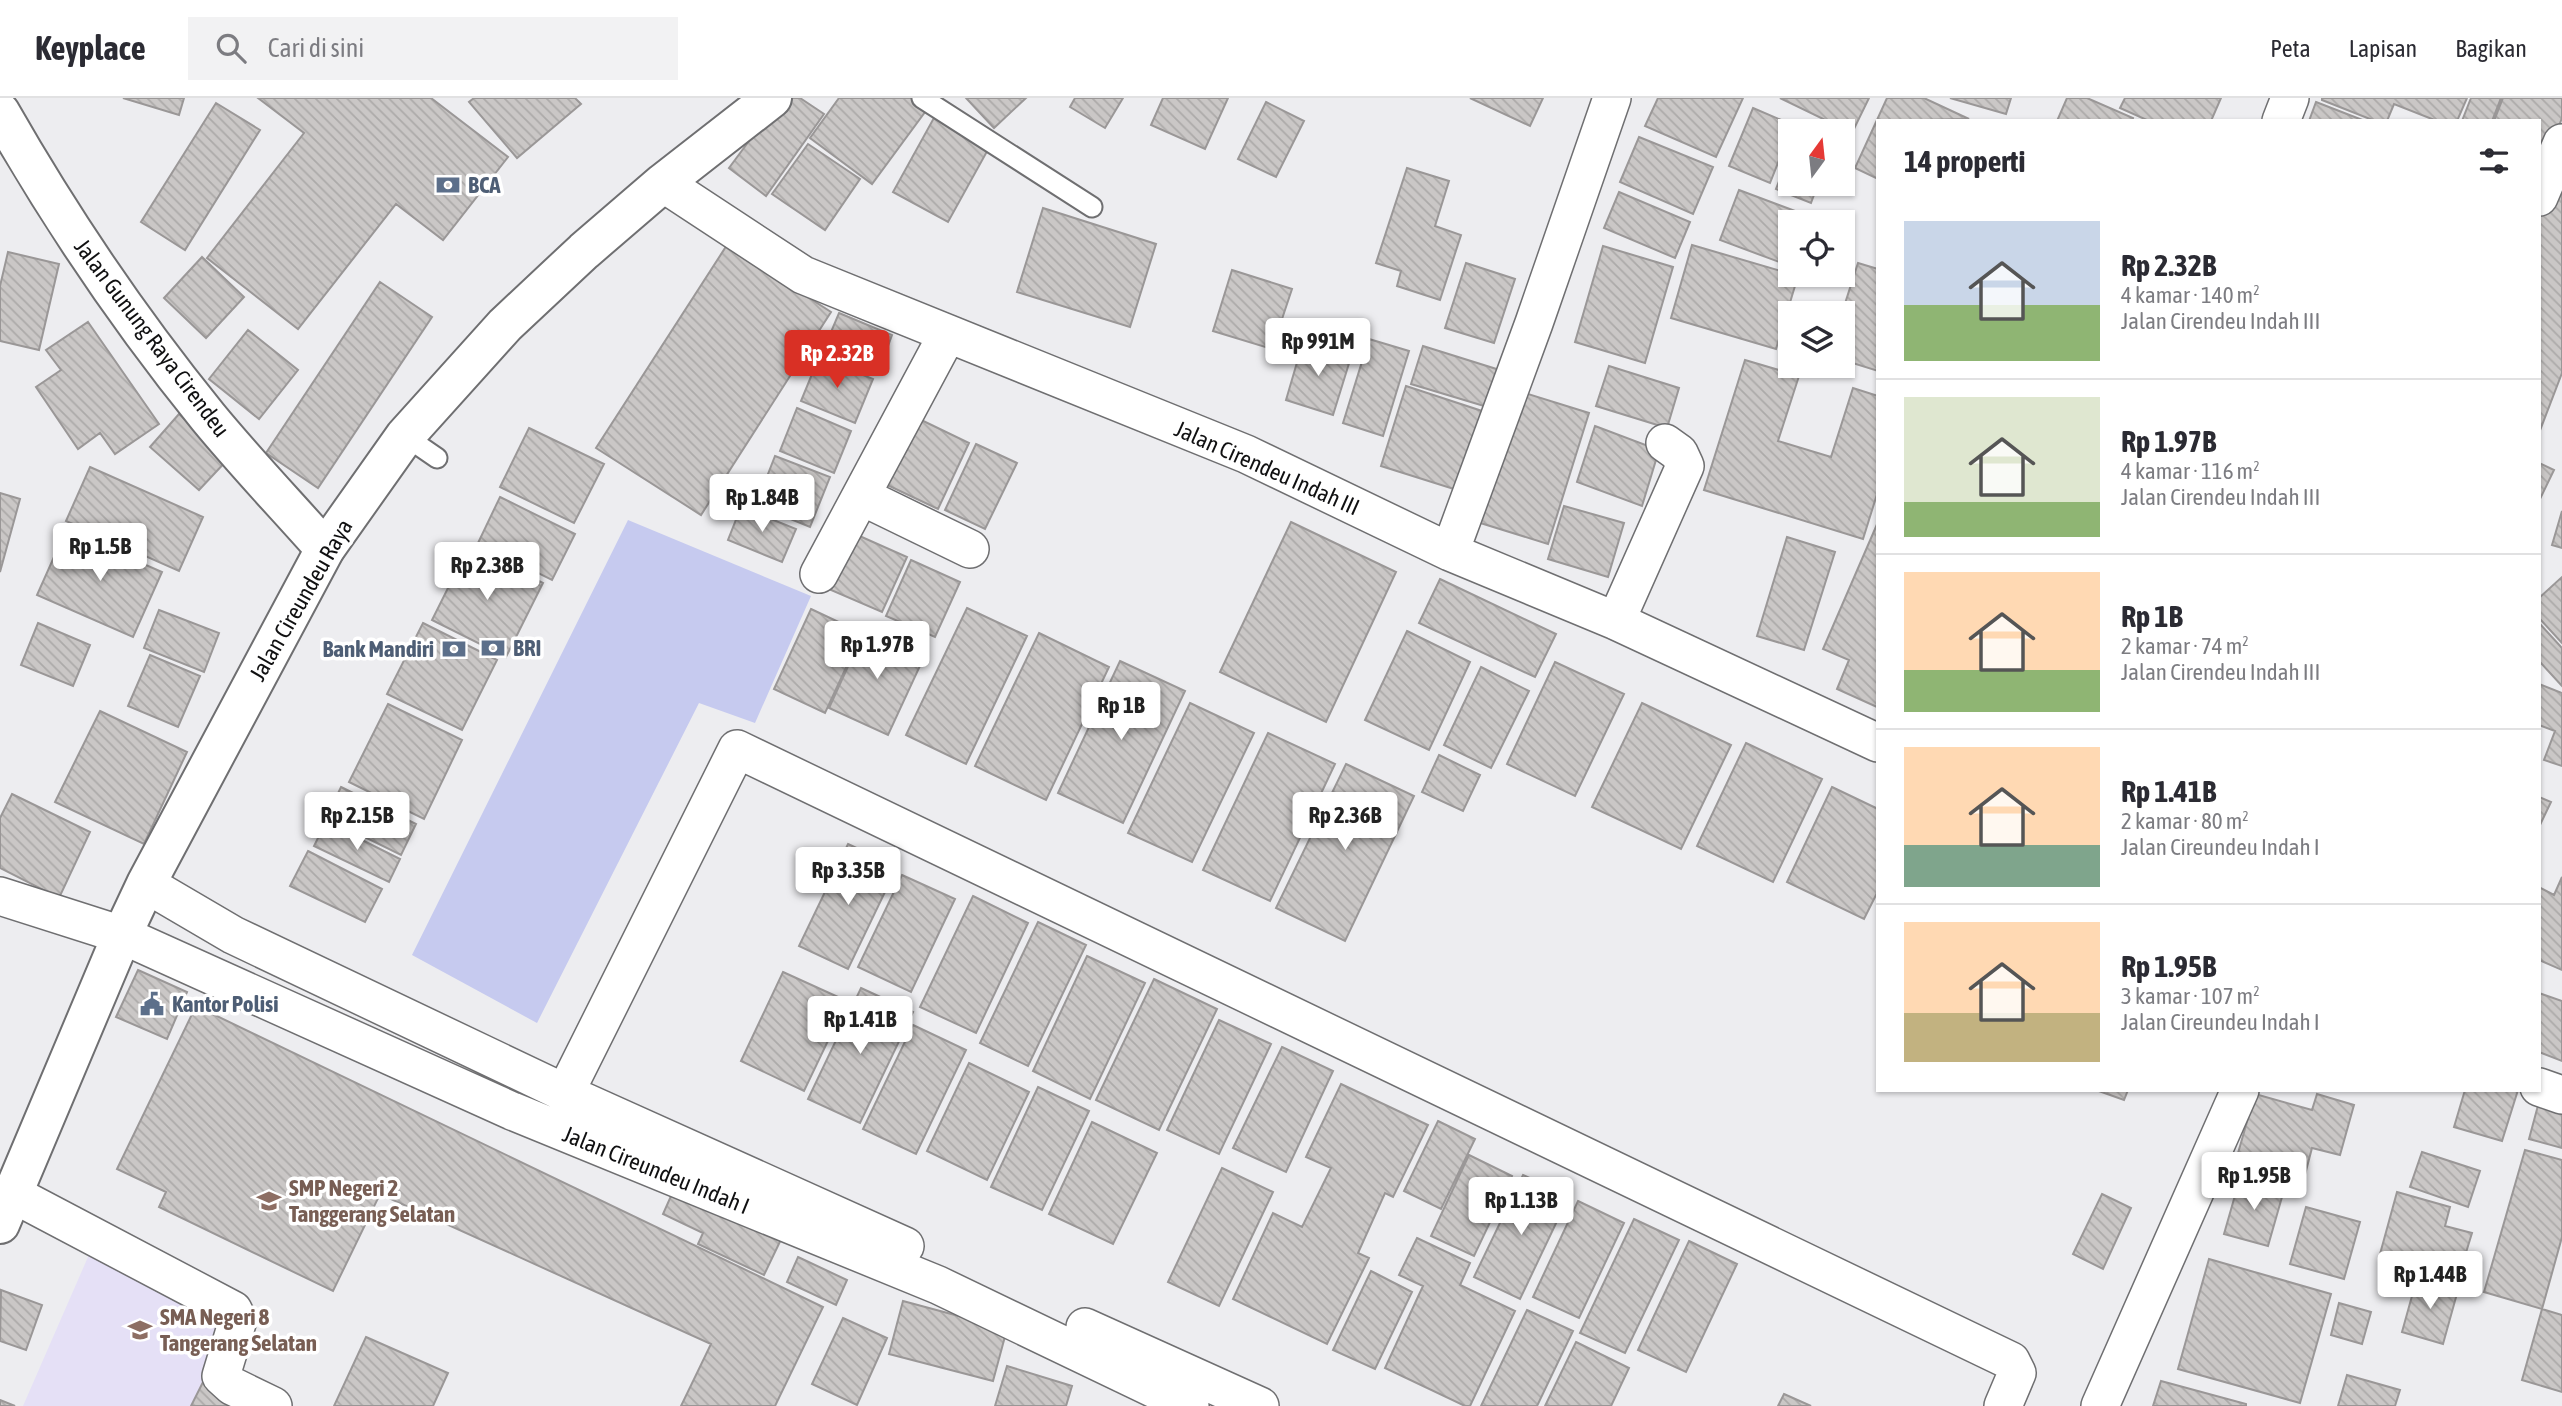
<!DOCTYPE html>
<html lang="id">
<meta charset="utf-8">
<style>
body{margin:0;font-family:"Asap Condensed",sans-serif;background:#f2f2f3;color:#2b2b33;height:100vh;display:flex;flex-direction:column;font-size:26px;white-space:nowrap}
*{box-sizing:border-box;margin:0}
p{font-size:23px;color:#7c7c81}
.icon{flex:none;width:38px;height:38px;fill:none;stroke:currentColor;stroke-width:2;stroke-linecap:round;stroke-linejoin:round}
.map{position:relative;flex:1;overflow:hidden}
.side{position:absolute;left:1876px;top:21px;width:665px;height:973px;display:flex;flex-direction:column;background:#fff;border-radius:0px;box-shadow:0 2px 5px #0004}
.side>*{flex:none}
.needle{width:46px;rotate:15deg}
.fabs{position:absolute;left:1778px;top:21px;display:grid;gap:14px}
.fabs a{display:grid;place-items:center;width:77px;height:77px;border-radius:0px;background:#fff;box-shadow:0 2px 5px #0004;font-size:35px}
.price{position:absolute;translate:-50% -60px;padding:0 16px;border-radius:7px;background:#fff;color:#222;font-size:23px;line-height:46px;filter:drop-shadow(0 2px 4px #0008)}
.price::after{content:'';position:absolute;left:50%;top:42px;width:21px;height:16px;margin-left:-10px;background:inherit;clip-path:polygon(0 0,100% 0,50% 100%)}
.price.current{background:#d93025;color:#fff}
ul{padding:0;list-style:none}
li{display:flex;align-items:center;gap:21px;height:175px;padding:0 28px}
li+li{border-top:2px solid #e1e1e2}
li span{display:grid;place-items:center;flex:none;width:196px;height:140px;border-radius:0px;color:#555}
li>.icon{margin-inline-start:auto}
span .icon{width:84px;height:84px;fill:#fffc;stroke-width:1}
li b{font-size:30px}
h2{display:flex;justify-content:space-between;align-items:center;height:84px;padding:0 28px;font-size:30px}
header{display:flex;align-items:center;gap:42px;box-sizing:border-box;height:98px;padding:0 35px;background:#fff;border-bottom:2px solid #e1e1e2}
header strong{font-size:33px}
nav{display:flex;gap:38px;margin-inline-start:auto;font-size:24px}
.search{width:490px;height:63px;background:#f2f2f3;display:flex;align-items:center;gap:18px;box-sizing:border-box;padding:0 24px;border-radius:0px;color:#7c7c81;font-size:26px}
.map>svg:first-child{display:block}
</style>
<header>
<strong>Keyplace</strong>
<div class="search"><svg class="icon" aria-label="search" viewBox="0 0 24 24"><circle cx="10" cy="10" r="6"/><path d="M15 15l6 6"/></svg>Cari di sini</div>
<nav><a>Peta</a><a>Lapisan</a><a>Bagikan</a></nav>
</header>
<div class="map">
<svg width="2562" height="1308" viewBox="0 0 2562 1308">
<defs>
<pattern id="building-back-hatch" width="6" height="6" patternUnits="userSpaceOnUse" patternTransform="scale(1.75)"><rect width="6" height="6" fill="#cac7c6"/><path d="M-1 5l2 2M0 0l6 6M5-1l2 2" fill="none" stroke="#acaaa9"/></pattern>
</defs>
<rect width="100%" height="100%" fill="#ededf0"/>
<path fill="#e5e0f6" d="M98 1136 235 1195 212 1269 273 1308H23Z"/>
<path fill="#c6caef" d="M628 422 811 498 755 625 699 605 537 925 412 857Z"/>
<path fill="url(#building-back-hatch)" stroke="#9a9797" stroke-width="2" d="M123 0H184L179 17Z
M258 0H431L508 59 443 142 396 106 298 231 207 160 304 35Z
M474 0H575L581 6 517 60 469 4Z
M781 0H800L824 16 766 98 729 70Z
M839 0H914L928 10 872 86 810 40Z
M966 0H1026L994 30Z
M1075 0H1123L1105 30 1070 9Z
M1163 0H1228L1205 51 1151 27Z
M1470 0H1543L1530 28Z
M1658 0H1743L1716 59 1645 28Z
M1780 0H1869L1852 35Z
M1887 0H1924L1969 21 1878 23V81L1855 70Z
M1950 0H2011L2006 16Z
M2067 0H2087L2133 20 2132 23H2057Z
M2125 0H2221L2211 23H2149L2120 10Z
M2322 0H2467L2457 23H2437L2394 6 2387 23H2375L2322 2Z
M2471 0H2501L2492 23H2462Z
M2503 0H2562V20L2539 77V23H2494Z
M1266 4 1304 23 1276 79 1238 61Z
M2316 4 2365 23H2309Z
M216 5 260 32 185 152 141 124Z
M1753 10 1793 27 1770 85 1729 68Z
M935 18 990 48 948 124 893 94Z
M1803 23 1830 33H1799Z
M1639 39 1713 69 1693 116 1620 84Z
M808 46 860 81 825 132 772 96Z
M1790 55V86H1818L1811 105 1776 91Z
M2562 60V275L2539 335V120Z
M1407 70 1449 83 1435 128 1461 137 1440 202 1397 188 1401 173 1376 165Z
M1739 92 1811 119 1810 124H1790V168L1720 142Z
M1619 94 1690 124 1675 160 1604 130Z
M1043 110 1156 146 1130 229 1017 194Z
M727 147 831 214 701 417 596 350Z
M1692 147 1798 178 1776 251 1671 220Z
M1603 148 1673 169 1645 265 1575 244Z
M8 154 59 166 39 252 0 243V188Z
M202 159 244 199 206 240 164 200Z
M1466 165 1515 181 1494 245 1445 230Z
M1858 165 1878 171V273L1843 262 1842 215Z
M1232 172 1292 191 1272 251 1213 233Z
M380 184 432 219 318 390 266 355Z
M839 215 892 237 878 275 823 253Z
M88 224 159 326 115 356 100 335 78 351 36 289 61 272 46 252Z
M248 232 298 272 259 321 209 281Z
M1369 241 1409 253 1383 338 1343 325Z
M1303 244 1351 259 1333 317 1286 302Z
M1423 248 1506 274 1494 311 1411 286Z
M819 259 873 281 855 325 801 303Z
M1745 262 1799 278 1778 343 1831 359 1853 290 1878 298V393L1863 441 1704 392Z
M1609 268 1679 290 1667 330 1596 308Z
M1406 288 1482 313 1457 392 1381 368Z
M1515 292 1589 315 1548 446 1474 423Z
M797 310 851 333 834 375 780 353Z
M179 316 229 360 199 392 150 349Z
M915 319 969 345 938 411 883 385Z
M1595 328 1659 352 1642 408 1577 384Z
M529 330 604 366 574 425 500 389Z
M976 346 1017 365 985 431 945 412Z
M775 358 830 379 810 429 756 407Z
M2539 365 2554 372 2539 403Z
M90 369 203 419 179 473 66 423Z
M0 395 20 401 0 474Z
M500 399 575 436 552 482 478 445Z
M1564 408 1624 425 1608 479 1548 461Z
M741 409 796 431 782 464 728 442Z
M2562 413V450L2552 447Z
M1291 424 1396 474 1326 624 1220 574Z
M1878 424V608L1877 609 1837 591 1849 562 1823 551Z
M66 432 162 474 133 539 37 497Z
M855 436 907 459 882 514 831 492Z
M1787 439 1835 454 1804 552 1757 538Z
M469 448 543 485 506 559 432 522Z
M911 462 960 484 935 539 886 518Z
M2562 479V545L2539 520V500Z
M1440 481 1556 536 1535 579 1419 525Z
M967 510 1027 538 966 666 906 637Z
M811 511 862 535 825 615 774 591Z
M159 512 219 535 204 574 144 550Z
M38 525 90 547 73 588 21 567Z
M423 525 497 562 462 632 387 596Z
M2539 525 2562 550V588L2539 563Z
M866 529 925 557 888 637 829 610Z
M1407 533 1470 564 1429 652 1365 622Z
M1039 535 1109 569 1046 702 975 668Z
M150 557 200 578 178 629 128 608Z
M1120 563 1185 593 1123 725 1058 695Z
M1555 564 1624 596 1575 698 1507 666Z
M1481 569 1529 593 1491 670 1444 647Z
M2539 586 2562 595V668L2544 662 2555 633 2539 627Z
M1190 605 1254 635 1192 764 1128 735Z
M1642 605 1731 647 1681 751 1592 709Z
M388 606 462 642 424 721 349 684Z
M100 613 187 654 144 746 55 704Z
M1268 635 1335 666 1270 803 1203 772Z
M1746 645 1822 681 1773 784 1697 748Z
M1439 657 1480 677 1463 713 1422 694Z
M1346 666 1414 698 1345 843 1276 810Z
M341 689 416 726 401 757 326 720Z
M1832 689 1878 711V793L1864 821 1787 784Z
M12 696 90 734 59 800 0 770V720Z
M2539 699 2551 704 2539 729Z
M326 724 400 761 389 784 314 748Z
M848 746 897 769 848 871 799 848Z
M308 753 382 791 365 824 290 788Z
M902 777 955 801 911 894 858 869Z
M2562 779V872L2539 862V789L2554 797Z
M973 798 1028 825 976 935 920 909Z
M1038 824 1086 847 1028 968 980 945Z
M1087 858 1145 885 1090 1001 1033 973Z
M138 872 187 894 167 941 116 919Z
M783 874 847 903 804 993 741 963Z
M1154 881 1217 911 1159 1032 1096 1002Z
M861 890 913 914 860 1025 808 1001Z
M2539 895 2562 903V963L2539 954Z
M196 908 823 1209 775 1308H681L711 1246 380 1096 333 1193 159 1109 166 1094 117 1071Z
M1219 922 1271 946 1219 1056 1167 1032Z
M913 927 966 952 916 1056 863 1031Z
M1282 949 1333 973 1286 1074 1233 1050Z
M969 965 1029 994 987 1082 927 1053Z
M1341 986 1428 1027 1393 1099 1385 1095 1358 1155 1369 1160 1327 1246 1233 1201 1273 1115 1302 1129 1331 1070 1306 1059Z
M1038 989 1089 1013 1042 1112 991 1089Z
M2096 992H2128L2124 1002Z
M2465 992H2518L2502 1043 2454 1029Z
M2255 996 2312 1012 2317 996 2354 1007 2340 1057 2312 1050 2302 1088 2234 1069Z
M2540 1000 2562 1006V1050L2529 1041Z
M1438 1023 1475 1041 1441 1111 1404 1093Z
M1092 1024 1157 1055 1113 1146 1049 1116Z
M2525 1052 2562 1062V1139L2542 1211 2484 1194Z
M2422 1054 2480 1073 2468 1109 2410 1089Z
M1469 1057 1512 1078 1474 1158 1431 1138Z
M1222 1070 1273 1094 1219 1208 1168 1184Z
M1523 1077 1569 1098 1520 1201 1474 1179Z
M2240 1080 2284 1092 2268 1148 2224 1136Z
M675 1089 786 1131 764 1177 698 1146 703 1135 663 1116Z
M2397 1094 2450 1109 2445 1128 2472 1135 2460 1174 2434 1166 2433 1171 2380 1156Z
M2102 1096 2131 1110 2103 1171 2073 1156Z
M1578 1103 1624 1125 1579 1220 1533 1199Z
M2306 1109 2360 1124 2344 1181 2290 1166Z
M1634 1121 1679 1142 1625 1255 1580 1235Z
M1417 1140 1470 1165 1460 1187 1515 1213 1470 1308H1465L1385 1270 1423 1188 1399 1177Z
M1689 1143 1737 1166 1686 1274 1638 1252Z
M798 1159 847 1182 836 1207 787 1184Z
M2209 1161 2331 1196 2300 1305 2178 1271Z
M1371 1173 1412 1194 1375 1271 1333 1252Z
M2417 1180 2458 1192 2443 1246 2402 1234Z
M1 1192 42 1207 26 1252 0 1243Z
M903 1203 1007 1231 993 1283 889 1256Z
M2339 1205 2371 1214 2362 1246 2331 1237Z
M2542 1211 2562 1217V1294L2522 1282Z
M1527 1212 1573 1233 1537 1308H1481Z
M843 1220 887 1240 857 1307 812 1286Z
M366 1239 448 1275 433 1308H334Z
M1576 1244 1629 1270 1611 1308H1545Z
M1007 1268 1072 1288 1066 1308H995Z
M2347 1277 2400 1292 2395 1308H2338Z
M204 1282 257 1308H191Z
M2161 1283 2246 1306V1308H2153Z
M1784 1296 1811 1308H1778Z
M0 1302 15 1308H0Z"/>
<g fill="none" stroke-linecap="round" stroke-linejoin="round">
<g stroke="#6f6f71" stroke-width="23">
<path id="service" d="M922 0 1092 109
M405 338 437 360"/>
</g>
<g stroke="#6f6f71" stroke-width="40">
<path id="minor" d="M2281 23 2290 0
M663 85 803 177 1246 356 1450 454 1616 523 1878 645
M2539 99 2562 45
M861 398 970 451
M1450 454 1534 225 1612 0
M819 476 947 237
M1616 523 1685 368 1679 355 1665 345
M146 786 233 837 565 995 905 1148
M0 798 122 837 512 1013 938 1187 1190 1308
M2539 989 2562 997
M565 995 737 651 2011 1263 2017 1275 2003 1308
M13 1096 233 1212 238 1222 221 1278 232 1288 273 1308
M1085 1229 1260 1308
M2100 1308 2240 992"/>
</g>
<g stroke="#6f6f71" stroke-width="42">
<path id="tertiary" d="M0 14C61 121 130 223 208 319 245 364 286 407 325 451"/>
</g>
<g stroke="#6f6f71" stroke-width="42">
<path id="secondary" d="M0 1126 122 837 146 786 325 451 405 338 505 227 584 153 663 85 772 0"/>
</g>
<use href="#service" stroke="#fff" stroke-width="19"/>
<use href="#minor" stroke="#fff" stroke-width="37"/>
<use href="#tertiary" stroke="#fff" stroke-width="38"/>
<use href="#secondary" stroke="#fff" stroke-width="38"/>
</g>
<defs>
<g id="bank-bare" transform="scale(1.89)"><path d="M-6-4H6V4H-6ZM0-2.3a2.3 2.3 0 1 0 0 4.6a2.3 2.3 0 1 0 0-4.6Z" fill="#5c6f8a" stroke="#fff" stroke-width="2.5" paint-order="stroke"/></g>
<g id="civic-bare" transform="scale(1.89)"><path d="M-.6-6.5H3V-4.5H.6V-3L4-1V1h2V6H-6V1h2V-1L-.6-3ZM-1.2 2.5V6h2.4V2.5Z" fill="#5c6f8a" stroke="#fff" stroke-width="2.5" paint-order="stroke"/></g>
<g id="school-bare" transform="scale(1.89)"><path d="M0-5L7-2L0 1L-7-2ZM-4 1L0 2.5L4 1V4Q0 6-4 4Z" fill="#8d6e63" stroke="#fff" stroke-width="2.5" paint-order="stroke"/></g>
</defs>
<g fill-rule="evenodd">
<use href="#bank-bare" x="448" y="87"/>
<use href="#bank-bare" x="493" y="550"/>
<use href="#bank-bare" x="454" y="551"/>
<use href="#civic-bare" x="152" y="906"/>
<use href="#school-bare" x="269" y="1103"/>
<use href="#school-bare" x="140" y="1232"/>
</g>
<g text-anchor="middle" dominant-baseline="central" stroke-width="7" stroke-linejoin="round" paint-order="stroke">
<g font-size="23" font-weight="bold" fill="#4e5e75" stroke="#fff" text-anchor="start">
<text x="468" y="87">BCA</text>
<text x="513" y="550">BRI</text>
<text x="434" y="551" text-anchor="end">Bank Mandiri</text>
<text x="172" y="906">Kantor Polisi</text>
</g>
<g font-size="23" fill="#101011" stroke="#fff">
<text transform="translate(152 240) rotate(53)">Jalan Gunung Raya Cirendeu</text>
<text transform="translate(1267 370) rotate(24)">Jalan Cirendeu Indah III</text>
<text transform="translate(301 502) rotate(-60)">Jalan Cireundeu Raya</text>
<text transform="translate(656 1072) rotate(22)">Jalan Cireundeu Indah I</text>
</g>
<g font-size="23" font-weight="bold" fill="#785e54" stroke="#fff" text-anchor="start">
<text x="289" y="1090">SMP Negeri 2<tspan x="289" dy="26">Tanggerang Selatan</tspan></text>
<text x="160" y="1219">SMA Negeri 8<tspan x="160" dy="26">Tangerang Selatan</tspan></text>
</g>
</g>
</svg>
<div class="fabs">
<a><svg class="needle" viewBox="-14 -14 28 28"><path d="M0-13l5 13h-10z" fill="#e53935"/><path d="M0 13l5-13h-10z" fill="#7c7c81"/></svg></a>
<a><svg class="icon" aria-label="locate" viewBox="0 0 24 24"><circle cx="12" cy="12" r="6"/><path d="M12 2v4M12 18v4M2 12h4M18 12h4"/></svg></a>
<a><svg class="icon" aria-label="layers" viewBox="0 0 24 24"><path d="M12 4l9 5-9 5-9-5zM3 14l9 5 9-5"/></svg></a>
</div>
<b class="price" style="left:1318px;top:280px">Rp 991M</b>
<b class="price current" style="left:837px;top:292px">Rp 2.32B</b>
<b class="price" style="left:762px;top:436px">Rp 1.84B</b>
<b class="price" style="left:100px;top:485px">Rp 1.5B</b>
<b class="price" style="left:487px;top:504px">Rp 2.38B</b>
<b class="price" style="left:877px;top:583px">Rp 1.97B</b>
<b class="price" style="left:1121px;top:644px">Rp 1B</b>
<b class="price" style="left:357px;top:754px">Rp 2.15B</b>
<b class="price" style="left:1345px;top:754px">Rp 2.36B</b>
<b class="price" style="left:848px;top:809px">Rp 3.35B</b>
<b class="price" style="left:860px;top:958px">Rp 1.41B</b>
<b class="price" style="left:2254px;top:1114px">Rp 1.95B</b>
<b class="price" style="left:1521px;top:1139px">Rp 1.13B</b>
<b class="price" style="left:2430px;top:1213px">Rp 1.44B</b>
<section class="side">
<h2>14 properti<svg class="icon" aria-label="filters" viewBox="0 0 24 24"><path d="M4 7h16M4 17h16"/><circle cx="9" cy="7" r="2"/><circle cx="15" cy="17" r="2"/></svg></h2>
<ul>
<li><span style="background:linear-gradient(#c9d6e8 60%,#8fb573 0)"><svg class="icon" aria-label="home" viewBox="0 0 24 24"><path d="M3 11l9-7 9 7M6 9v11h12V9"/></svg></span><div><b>Rp 2.32B</b><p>4 kamar · 140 m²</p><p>Jalan Cirendeu Indah III</p></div></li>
<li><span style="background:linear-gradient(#dfe7d0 75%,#8fb573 0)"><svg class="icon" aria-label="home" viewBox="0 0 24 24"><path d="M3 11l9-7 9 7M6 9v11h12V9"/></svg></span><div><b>Rp 1.97B</b><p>4 kamar · 116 m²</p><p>Jalan Cirendeu Indah III</p></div></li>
<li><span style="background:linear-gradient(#ffd9b3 70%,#8fb573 0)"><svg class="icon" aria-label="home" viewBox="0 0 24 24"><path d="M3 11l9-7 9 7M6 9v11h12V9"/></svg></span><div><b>Rp 1B</b><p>2 kamar · 74 m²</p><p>Jalan Cirendeu Indah III</p></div></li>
<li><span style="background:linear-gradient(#ffd9b3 70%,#7fa58c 0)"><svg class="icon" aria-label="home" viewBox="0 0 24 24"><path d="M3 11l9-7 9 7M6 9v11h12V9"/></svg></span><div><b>Rp 1.41B</b><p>2 kamar · 80 m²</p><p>Jalan Cireundeu Indah I</p></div></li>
<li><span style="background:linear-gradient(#ffd9b3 65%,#c2b280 0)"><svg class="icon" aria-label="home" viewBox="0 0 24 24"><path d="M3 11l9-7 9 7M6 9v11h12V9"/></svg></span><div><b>Rp 1.95B</b><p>3 kamar · 107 m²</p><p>Jalan Cireundeu Indah I</p></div></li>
</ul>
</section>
</div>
